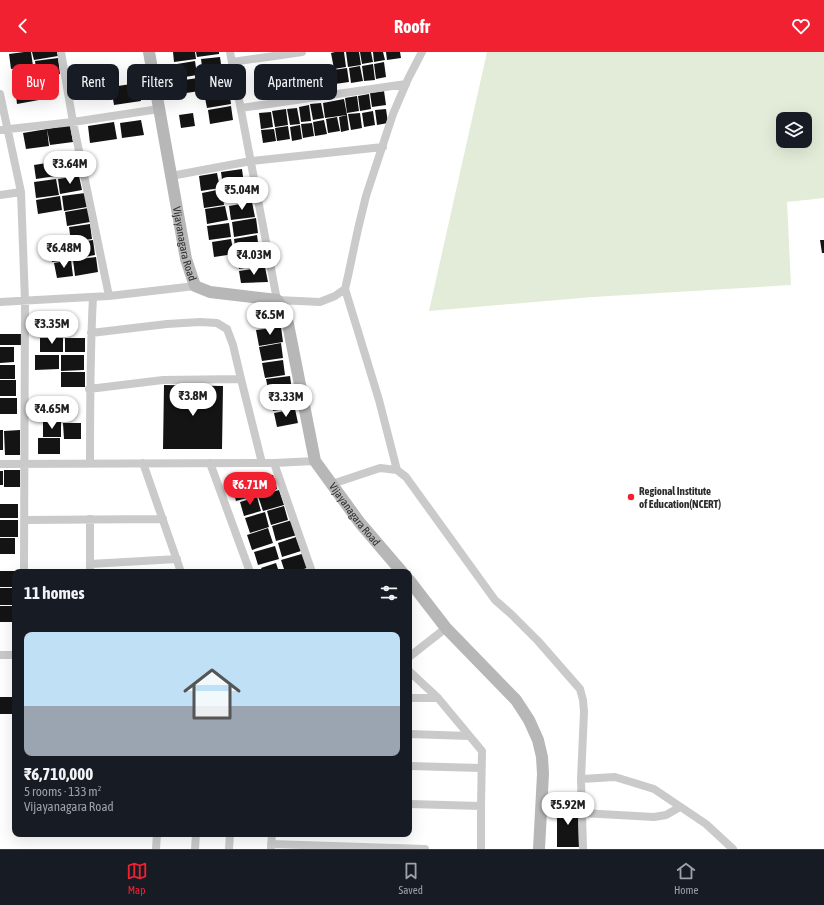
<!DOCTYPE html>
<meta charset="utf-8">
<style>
body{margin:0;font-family:"Asap Condensed",sans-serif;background:#20242c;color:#f1f3f6;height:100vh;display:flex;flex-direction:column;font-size:15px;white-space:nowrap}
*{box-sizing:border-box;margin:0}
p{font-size:13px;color:#9ea1a6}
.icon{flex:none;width:22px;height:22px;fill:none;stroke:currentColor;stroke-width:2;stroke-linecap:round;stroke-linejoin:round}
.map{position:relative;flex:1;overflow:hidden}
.drawer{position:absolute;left:12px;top:517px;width:400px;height:268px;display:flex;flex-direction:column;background:#171b24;border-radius:8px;box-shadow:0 4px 16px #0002}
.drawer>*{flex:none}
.guide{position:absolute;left:12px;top:12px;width:400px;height:36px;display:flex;gap:8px}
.tools{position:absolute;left:776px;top:60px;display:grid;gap:8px}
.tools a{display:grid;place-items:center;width:36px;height:36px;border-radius:8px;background:#171b24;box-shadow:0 4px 16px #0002;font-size:20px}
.price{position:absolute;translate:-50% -34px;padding:0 9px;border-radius:14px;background:#fff;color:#222;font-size:13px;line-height:26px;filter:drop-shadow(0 1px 2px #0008)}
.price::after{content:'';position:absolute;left:50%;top:24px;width:12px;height:9px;margin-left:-6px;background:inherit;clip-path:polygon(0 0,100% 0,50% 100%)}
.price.on{background:#f22132;color:#fff}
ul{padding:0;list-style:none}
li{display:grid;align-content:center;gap:8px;height:212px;padding:0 12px}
li span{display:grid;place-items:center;height:124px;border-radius:8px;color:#555}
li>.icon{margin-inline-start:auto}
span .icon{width:72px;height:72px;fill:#fffc;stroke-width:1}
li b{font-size:17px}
h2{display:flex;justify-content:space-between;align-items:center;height:48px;padding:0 12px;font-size:17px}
.tag{padding:0 14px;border-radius:8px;background:#171b24;box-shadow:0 4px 16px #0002;font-size:14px;line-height:36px}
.tag.on{background:#f22132;color:#fff}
header{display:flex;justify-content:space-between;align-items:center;height:52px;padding:0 12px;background:#f22132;color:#fff;font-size:18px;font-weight:700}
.dock{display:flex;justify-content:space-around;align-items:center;height:56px;border-top:1px solid #363941;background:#171b24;font-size:11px;color:#9ea1a6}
.dock a{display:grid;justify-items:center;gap:2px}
.dock .on{color:#f22132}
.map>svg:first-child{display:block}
</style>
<header><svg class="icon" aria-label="back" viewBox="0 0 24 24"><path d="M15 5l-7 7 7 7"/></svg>Roofr<svg class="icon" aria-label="heart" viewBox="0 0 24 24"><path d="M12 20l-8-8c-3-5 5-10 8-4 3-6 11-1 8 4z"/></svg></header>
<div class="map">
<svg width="824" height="797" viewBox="0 0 824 797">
<rect width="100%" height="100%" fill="#fff"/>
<path fill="#e3ecd9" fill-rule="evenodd" d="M487 0H824V146L787 150 791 233 593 245 429 259ZM783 67H805V89H783Z"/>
<path fill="#141414" d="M24 0H31L33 14 11 17 9 2Z
M32 0H57L58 4 34 8Z
M173 0H195L196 7 174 10Z
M196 0H219V2L197 5Z
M335 0H344L346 15 334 17 331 1Z
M346 0H359L361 13 348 15Z
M360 0H371L373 10 362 12Z
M373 0H383L385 8 374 10Z
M386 0H400L401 6 387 8Z
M220 5 222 19 203 22 201 7Z
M58 6 60 22 37 25 35 9Z
M195 9 197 23 179 26 177 12Z
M384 10 386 25 376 27 374 12Z
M373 12 375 28 364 29 362 14Z
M360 14 363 29 351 31 349 16Z
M34 16 36 31 15 34 12 19Z
M347 16 349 30 335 32 333 18Z
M331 19 333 33 321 35 319 20Z
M223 20 225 36 205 39 203 23Z
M198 26 200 39 179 42 177 29Z
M138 31 141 49 114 53 111 35Z
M36 32 39 48 17 52 15 35Z
M229 37 231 52 207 56 204 41Z
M384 39 386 53 372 55 370 41Z
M369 42 371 57 360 59 358 44Z
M357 44 359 59 347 61 345 46Z
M344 47 347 63 325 66 323 51Z
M321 51 324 66 313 68 310 52Z
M309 53 311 69 301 70 299 55Z
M231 54 233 68 210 72 208 58Z
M297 56 300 72 290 73 287 57Z
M286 57 288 73 275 75 272 59Z
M386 57 388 71 377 73 375 58Z
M373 59 375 73 364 75 362 61Z
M271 60 273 75 261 77 259 61Z
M193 61 195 74 181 76 179 63Z
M360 61 362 76 351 78 348 62Z
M347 63 349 78 341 80 339 65Z
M337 65 340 79 328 81 326 67Z
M141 68 144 83 122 86 120 71Z
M324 68 327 82 315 84 313 70Z
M114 70 117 87 90 91 88 74Z
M312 71 314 84 303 86 301 72Z
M70 73 73 90 50 93 47 77Z
M300 73 302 87 292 89 290 75Z
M288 74 290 87 277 89 275 76Z
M47 77 49 94 26 97 23 81Z
M274 77 276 89 263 91 261 78Z
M77 107 79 121 58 124 56 110Z
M53 110 56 124 36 127 34 113Z
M242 117 244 132 223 135 221 120Z
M217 121 220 136 201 139 199 124Z
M79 124 82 138 60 142 58 127Z
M56 127 59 143 36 146 34 130Z
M246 135 248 148 228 151 226 138Z
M222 137 224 153 204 156 202 141Z
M85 141 87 155 64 159 62 144Z
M60 144 62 158 38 162 36 148Z
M252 150 255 165 231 168 229 154Z
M225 154 228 168 207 172 205 157Z
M88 156 90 170 67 174 65 160Z
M256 166 258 181 234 185 232 170Z
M229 171 231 185 209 188 207 174Z
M90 172 92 187 71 190 69 175Z
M257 183 259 198 236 201 234 187Z
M231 187 234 202 214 205 212 190Z
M93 188 95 203 74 207 72 191Z
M820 188H824V201H822Z
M70 192 72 207 52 210 50 195Z
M258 201 260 213 239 217 237 204Z
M96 205 98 220 75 224 73 208Z
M71 208 73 224 57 226 54 211Z
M265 215 268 230 241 231 239 219Z
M41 273H61V284L41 285Z
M281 275 283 290 259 294 256 278Z
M0 282H22V293H0Z
M40 286H63V300H40Z
M65 286H85V300H65Z
M281 291 283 306 262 309 259 295Z
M0 295H14V310L0 311Z
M35 303H59V317L35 318Z
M61 303H84V318L61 319Z
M283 308 285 323 265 326 262 311Z
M0 313H15V327H0Z
M61 320H85V335H61Z
M290 324 292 339 269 342 266 327Z
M0 328H16V344H0Z
M164 333 223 334 222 397H163Z
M294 340 297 355 273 359 270 344Z
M0 346H17V362H0Z
M40 353H58V369H40Z
M295 357 298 371 277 375 274 361Z
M43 370H61V385H43Z
M63 371H81V387H64Z
M0 378H3V398H0Z
M20 378V403H5L4 379Z
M38 386H60V402H38Z
M4 418H20V435H4Z
M0 419H3V433H0Z
M273 423 277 437 257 443 253 429Z
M250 430 254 444 236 449 232 435Z
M279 438 284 453 263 459 258 444Z
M257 445 261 459 244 464 240 450Z
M0 452H18V466H0Z
M284 454 288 468 271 473 267 459Z
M265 460 269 475 250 481 245 466Z
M0 468H18V485H0Z
M292 468 297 483 276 489 272 474Z
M268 476 273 491 252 498 247 483Z
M296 485 301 499 282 505 278 491Z
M0 486H15V502H0Z
M275 494 279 507 258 513 254 500Z
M305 501 310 515 295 520H285L281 508Z
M276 511 279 520H263L261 516Z
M0 519H15V535H0Z
M0 536H15V553H0Z
M0 554H15V570H0Z
M0 645H15V662H0Z
M557 753H578L579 795H557Z"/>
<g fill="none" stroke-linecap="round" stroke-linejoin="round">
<path stroke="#cacaca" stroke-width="8" d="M61 0 73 70 109 244
M230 0 277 248 320 250 335 244 345 237 348 224 358 177 366 144 393 62 408 27 422 0
M232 10 302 0
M0 42 21 140 25 249 24 520
M241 56 406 32
M0 78 73 70 159 57
M171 124 251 109 383 95
M0 143 21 140
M345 237 379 348 397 418
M0 250 109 244 195 234
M91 281 167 272 200 270 217 271 227 277 233 293 241 327 262 411
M89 337 163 328 241 327
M90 411C90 356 90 300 93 245
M143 411 181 520
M210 411 250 520
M274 411 312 520
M0 412 274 411 315 409
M332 432 380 416 397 418 406 425 495 548 511 562 538 589 580 637 583 648 584 660 581 727 583 797
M90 467V520
M25 468 163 467
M90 512 177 507
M0 603H15
M409 605 446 576
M409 619 438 646 482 699 481 754
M409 646H438
M409 682 469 684
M409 714 481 716
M581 727 615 725 654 737 706 772 733 797
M409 752 481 754V797
M582 761 654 765 666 763 680 755
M271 792 425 797
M271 796 272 782
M156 797 157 782
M195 797 196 782
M229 797 230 782"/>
<g stroke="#b7b7b7" stroke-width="12">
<path id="s1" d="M149 0 186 207 195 234 210 240 277 248 284 259 288 272 315 409 360 471 402 520"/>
<path d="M409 528 446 576 516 648 529 668 538 688 542 705 543 722 539 797"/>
</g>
</g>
<circle fill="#f22132" stroke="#fff" stroke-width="1.5" cx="631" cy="445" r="4"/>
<g text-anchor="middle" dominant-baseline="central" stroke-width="4" stroke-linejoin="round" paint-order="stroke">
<g font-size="11" fill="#2d2d2d" stroke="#fff">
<text stroke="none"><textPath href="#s1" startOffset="195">Vijayanagara Road</textPath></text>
<text stroke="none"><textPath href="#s1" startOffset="555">Vijayanagara Road</textPath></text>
</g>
<g font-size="11" font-weight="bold" fill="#2d2d2d" stroke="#fff" text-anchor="start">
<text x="639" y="439">Regional Institute<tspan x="639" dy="13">of Education(NCERT)</tspan></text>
</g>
</g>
</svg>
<div class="tools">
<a><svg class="icon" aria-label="layers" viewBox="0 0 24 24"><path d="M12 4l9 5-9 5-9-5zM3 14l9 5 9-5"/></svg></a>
</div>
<b class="price" style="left:70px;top:133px">₹3.64M</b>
<b class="price" style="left:242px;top:159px">₹5.04M</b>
<b class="price" style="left:64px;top:217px">₹6.48M</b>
<b class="price" style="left:254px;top:224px">₹4.03M</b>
<b class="price" style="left:270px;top:284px">₹6.5M</b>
<b class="price" style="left:52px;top:293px">₹3.35M</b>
<b class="price" style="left:193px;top:365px">₹3.8M</b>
<b class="price" style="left:286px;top:366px">₹3.33M</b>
<b class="price" style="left:52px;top:378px">₹4.65M</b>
<b class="price on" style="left:250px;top:454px">₹6.71M</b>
<b class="price" style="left:568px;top:774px">₹5.92M</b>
<div class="guide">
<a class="tag on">Buy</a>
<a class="tag">Rent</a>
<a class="tag">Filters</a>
<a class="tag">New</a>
<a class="tag">Apartment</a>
</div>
<section class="drawer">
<h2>11 homes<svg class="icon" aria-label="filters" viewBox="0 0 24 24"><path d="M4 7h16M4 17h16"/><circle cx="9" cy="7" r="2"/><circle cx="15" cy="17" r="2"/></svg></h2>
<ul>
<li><span style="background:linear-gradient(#bfe0f5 60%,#9aa5b1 0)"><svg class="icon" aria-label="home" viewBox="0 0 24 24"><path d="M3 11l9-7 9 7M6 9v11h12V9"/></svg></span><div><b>₹6,710,000</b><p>5 rooms · 133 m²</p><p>Vijayanagara Road</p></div></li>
</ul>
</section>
</div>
<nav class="dock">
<a class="on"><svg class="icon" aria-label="map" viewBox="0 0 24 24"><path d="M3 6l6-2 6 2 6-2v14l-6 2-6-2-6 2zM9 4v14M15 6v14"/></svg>Map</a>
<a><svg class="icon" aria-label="saved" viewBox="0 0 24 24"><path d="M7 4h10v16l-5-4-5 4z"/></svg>Saved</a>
<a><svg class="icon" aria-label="home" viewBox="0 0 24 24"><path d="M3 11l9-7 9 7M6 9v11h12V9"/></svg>Home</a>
</nav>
